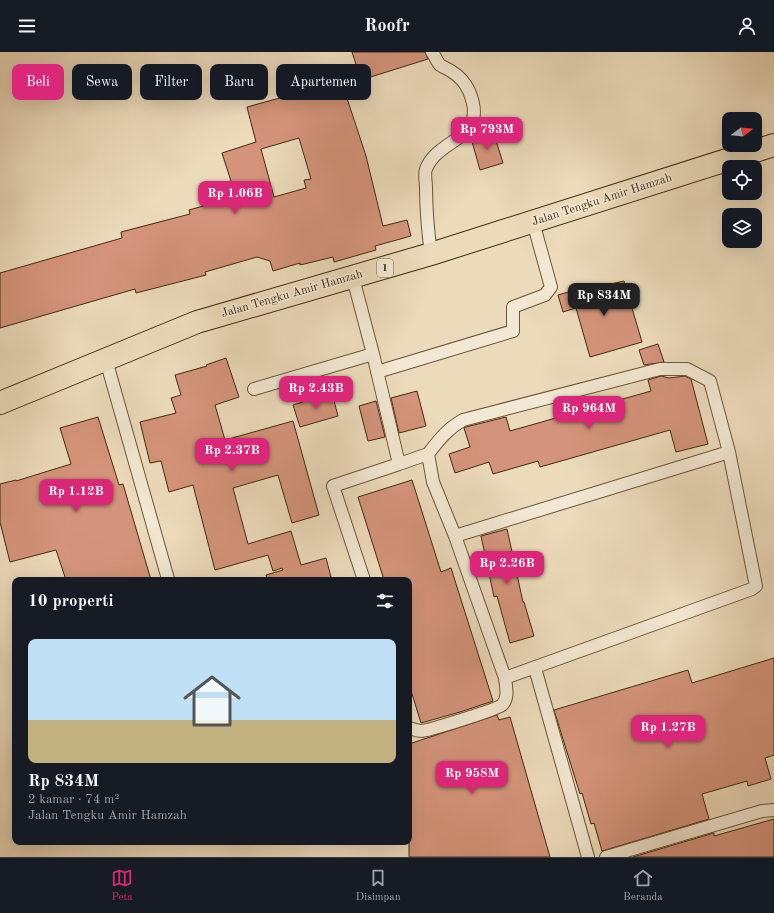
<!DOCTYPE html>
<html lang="id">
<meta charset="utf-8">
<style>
body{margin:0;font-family:"Old Standard TT",serif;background:#20242c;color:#f1f3f6;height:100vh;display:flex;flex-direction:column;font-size:15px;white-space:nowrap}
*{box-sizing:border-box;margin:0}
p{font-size:13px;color:#9ea1a6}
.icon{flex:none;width:22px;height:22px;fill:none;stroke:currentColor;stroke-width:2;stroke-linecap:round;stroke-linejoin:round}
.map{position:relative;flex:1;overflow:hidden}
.sheet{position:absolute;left:12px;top:525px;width:400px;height:268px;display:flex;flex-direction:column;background:#171b24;border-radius:8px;box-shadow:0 4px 16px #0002}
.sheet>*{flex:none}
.hud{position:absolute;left:12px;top:12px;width:400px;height:36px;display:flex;gap:8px}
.needle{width:26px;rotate:74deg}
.controls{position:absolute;left:722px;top:60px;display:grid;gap:8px}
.controls a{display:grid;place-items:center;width:40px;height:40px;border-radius:8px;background:#171b24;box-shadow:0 4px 16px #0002;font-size:20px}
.price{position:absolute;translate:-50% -34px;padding:0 9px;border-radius:8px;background:#db2777;color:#fff;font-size:13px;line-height:26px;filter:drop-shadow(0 1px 2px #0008)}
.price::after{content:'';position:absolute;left:50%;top:24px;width:12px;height:9px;margin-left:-6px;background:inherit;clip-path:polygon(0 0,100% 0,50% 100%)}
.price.active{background:#222;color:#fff}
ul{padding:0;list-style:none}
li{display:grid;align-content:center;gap:8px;height:212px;padding:0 16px}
li span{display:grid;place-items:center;height:124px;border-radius:8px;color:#555}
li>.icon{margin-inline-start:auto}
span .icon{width:72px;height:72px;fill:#fffc;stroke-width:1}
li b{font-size:17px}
h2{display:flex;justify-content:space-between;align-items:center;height:48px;padding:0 16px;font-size:17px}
.pill{padding:0 14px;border-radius:8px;background:#171b24;box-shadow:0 4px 16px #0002;font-size:14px;line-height:36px}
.pill.active{background:#db2777;color:#fff}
header{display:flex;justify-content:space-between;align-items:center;height:52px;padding:0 16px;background:#171b24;font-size:18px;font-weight:600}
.tab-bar{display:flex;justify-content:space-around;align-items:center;height:56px;border-top:1px solid #363941;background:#171b24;font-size:11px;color:#9ea1a6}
.tab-bar a{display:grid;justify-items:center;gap:2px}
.tab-bar .active{color:#db2777}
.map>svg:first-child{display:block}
</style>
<header><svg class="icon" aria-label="menu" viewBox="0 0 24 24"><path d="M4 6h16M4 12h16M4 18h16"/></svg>Roofr<svg class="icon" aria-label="person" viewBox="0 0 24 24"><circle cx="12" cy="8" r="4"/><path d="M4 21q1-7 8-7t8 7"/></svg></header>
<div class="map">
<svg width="774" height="805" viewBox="0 0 774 805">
<rect width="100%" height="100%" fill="#ecdbbb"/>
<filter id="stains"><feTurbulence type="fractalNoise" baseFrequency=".005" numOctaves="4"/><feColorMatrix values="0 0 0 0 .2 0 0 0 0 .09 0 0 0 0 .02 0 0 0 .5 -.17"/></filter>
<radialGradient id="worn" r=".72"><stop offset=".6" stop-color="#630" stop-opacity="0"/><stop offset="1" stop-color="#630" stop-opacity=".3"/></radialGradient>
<path fill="#d4947b" stroke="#412a0d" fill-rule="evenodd" d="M352 0H425L428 7 361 28Z
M340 25 366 104 383 174 407 168 411 184 375 194 376 198 334 210 333 205 300 213V211L273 219 270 209 257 205 205 220 206 223 136 241 135 237 0 276V221L122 186 121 180 190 162 189 158 236 145 222 101 256 90 247 55 287 44V42ZM299 86 311 127 304 128 306 136 274 145 261 97Z
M493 79 503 111 480 118 471 86Z
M624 229 642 290 590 305 576 256 563 260 558 243 589 234 590 237Z
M658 292 664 310 644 313 639 298Z
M226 306 239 345 215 353 225 388 293 369 319 463 292 471 278 423 233 436 248 492 291 479 301 513 326 506 331 525 322 528H267L266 523 283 518 282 516 273 519 268 503 215 518 193 433 169 440 161 409 150 411 140 370 176 361 171 346 181 343 175 323 207 314 206 313Z
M661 324 669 326 685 324 691 327 708 392 676 400 670 378 540 415 538 409 493 422 489 410 455 421 449 402 470 395 464 376 466 375 506 365 510 379 651 339 648 328Z
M417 339 426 374 399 381 391 346Z
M332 341 338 364 300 375 293 353Z
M376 349 385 385 368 389 359 354Z
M98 365 119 433 123 432 151 528H66L56 498 10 510 0 470V432L16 428V429L71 412 60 376Z
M412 428 441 520 451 516 493 649 460 660 421 671 409 632V528H384L358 445Z
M507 477 523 550H524L534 584 510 591 497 544 494 545 481 484Z
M774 606V703L765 706 771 727 748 734 747 729 702 742 709 767 602 799 594 771 591 772 582 741 580 742 554 658 688 618 692 631Z
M497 663 499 668 510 665 550 805H409V692Z
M774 767V805H633L714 781V784Z"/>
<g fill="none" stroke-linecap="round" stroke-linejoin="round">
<g stroke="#6c5638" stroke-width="14">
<path id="service" d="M431 202C428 180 426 158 426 135 426 130 424 122 426 117 439 84 490 89 469 39 465 30 459 24 451 19 448 17 443 15 440 13 437 10 435 4 432 0
M353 226 373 302 399 412 428 402 433 430 455 484 505 626C506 635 509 646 502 653 498 657 428 679 421 679 417 679 413 677 409 676
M106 308 168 527
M377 320 513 279V255L545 243 551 235 533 170
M254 337 373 302
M428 402C439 388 447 377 463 368L660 317H687L710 329 729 400 756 534 752 537 505 626
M455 484 729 400
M364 528 333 434 399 412
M535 616 588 805
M606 805 762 759 774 758"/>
</g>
<g stroke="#412a0d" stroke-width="24">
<path id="trunk" d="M0 351 197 270 431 202 774 93"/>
</g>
<use href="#service" stroke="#f3e8d3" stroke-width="12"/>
<use href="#trunk" stroke="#ecdbbb" stroke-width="22"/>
</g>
<g text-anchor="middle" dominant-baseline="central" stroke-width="3.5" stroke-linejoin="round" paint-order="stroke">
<rect fill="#f3e8d3" stroke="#766348" stroke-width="1" x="377" y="207" width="16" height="18" rx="3"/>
<g font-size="11" font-weight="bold" fill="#412a0d">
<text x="385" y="216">1</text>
</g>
<g font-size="12" fill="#412a0d" stroke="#f3e8d3">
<text transform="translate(602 148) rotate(-18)">Jalan Tengku Amir Hamzah</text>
<text transform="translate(292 242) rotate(-16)">Jalan Tengku Amir Hamzah</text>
</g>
</g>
<rect width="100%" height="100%" filter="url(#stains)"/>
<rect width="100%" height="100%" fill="url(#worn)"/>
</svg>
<div class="controls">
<a><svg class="needle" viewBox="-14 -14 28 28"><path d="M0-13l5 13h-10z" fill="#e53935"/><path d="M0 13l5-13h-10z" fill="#9ea1a6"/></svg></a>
<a><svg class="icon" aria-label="locate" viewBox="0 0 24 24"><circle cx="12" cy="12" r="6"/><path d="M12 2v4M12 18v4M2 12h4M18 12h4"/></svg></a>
<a><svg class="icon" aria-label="layers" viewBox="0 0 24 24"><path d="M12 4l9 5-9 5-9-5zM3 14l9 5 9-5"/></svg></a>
</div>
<b class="price" style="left:487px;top:99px">Rp 793M</b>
<b class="price" style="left:235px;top:163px">Rp 1.06B</b>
<b class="price active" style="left:604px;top:265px">Rp 834M</b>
<b class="price" style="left:316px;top:358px">Rp 2.43B</b>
<b class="price" style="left:589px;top:378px">Rp 964M</b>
<b class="price" style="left:232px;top:420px">Rp 2.37B</b>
<b class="price" style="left:76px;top:461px">Rp 1.12B</b>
<b class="price" style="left:507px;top:533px">Rp 2.26B</b>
<b class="price" style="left:668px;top:697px">Rp 1.27B</b>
<b class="price" style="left:472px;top:743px">Rp 958M</b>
<div class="hud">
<a class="pill active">Beli</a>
<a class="pill">Sewa</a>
<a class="pill">Filter</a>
<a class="pill">Baru</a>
<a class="pill">Apartemen</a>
</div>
<section class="sheet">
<h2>10 properti<svg class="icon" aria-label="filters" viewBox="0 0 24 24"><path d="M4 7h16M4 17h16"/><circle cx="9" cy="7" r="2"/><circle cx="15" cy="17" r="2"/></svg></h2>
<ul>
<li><span style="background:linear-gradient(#bfe0f5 65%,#c2b280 0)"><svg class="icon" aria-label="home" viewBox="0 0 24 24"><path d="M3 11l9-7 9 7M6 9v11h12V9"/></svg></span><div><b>Rp 834M</b><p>2 kamar · 74 m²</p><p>Jalan Tengku Amir Hamzah</p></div></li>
</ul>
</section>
</div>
<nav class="tab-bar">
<a class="active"><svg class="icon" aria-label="map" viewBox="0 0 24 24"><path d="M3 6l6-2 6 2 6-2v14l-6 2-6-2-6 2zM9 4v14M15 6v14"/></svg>Peta</a>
<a><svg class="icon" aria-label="saved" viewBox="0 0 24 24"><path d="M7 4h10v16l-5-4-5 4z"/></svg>Disimpan</a>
<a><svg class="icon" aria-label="home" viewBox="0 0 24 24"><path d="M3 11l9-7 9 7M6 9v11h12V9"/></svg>Beranda</a>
</nav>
